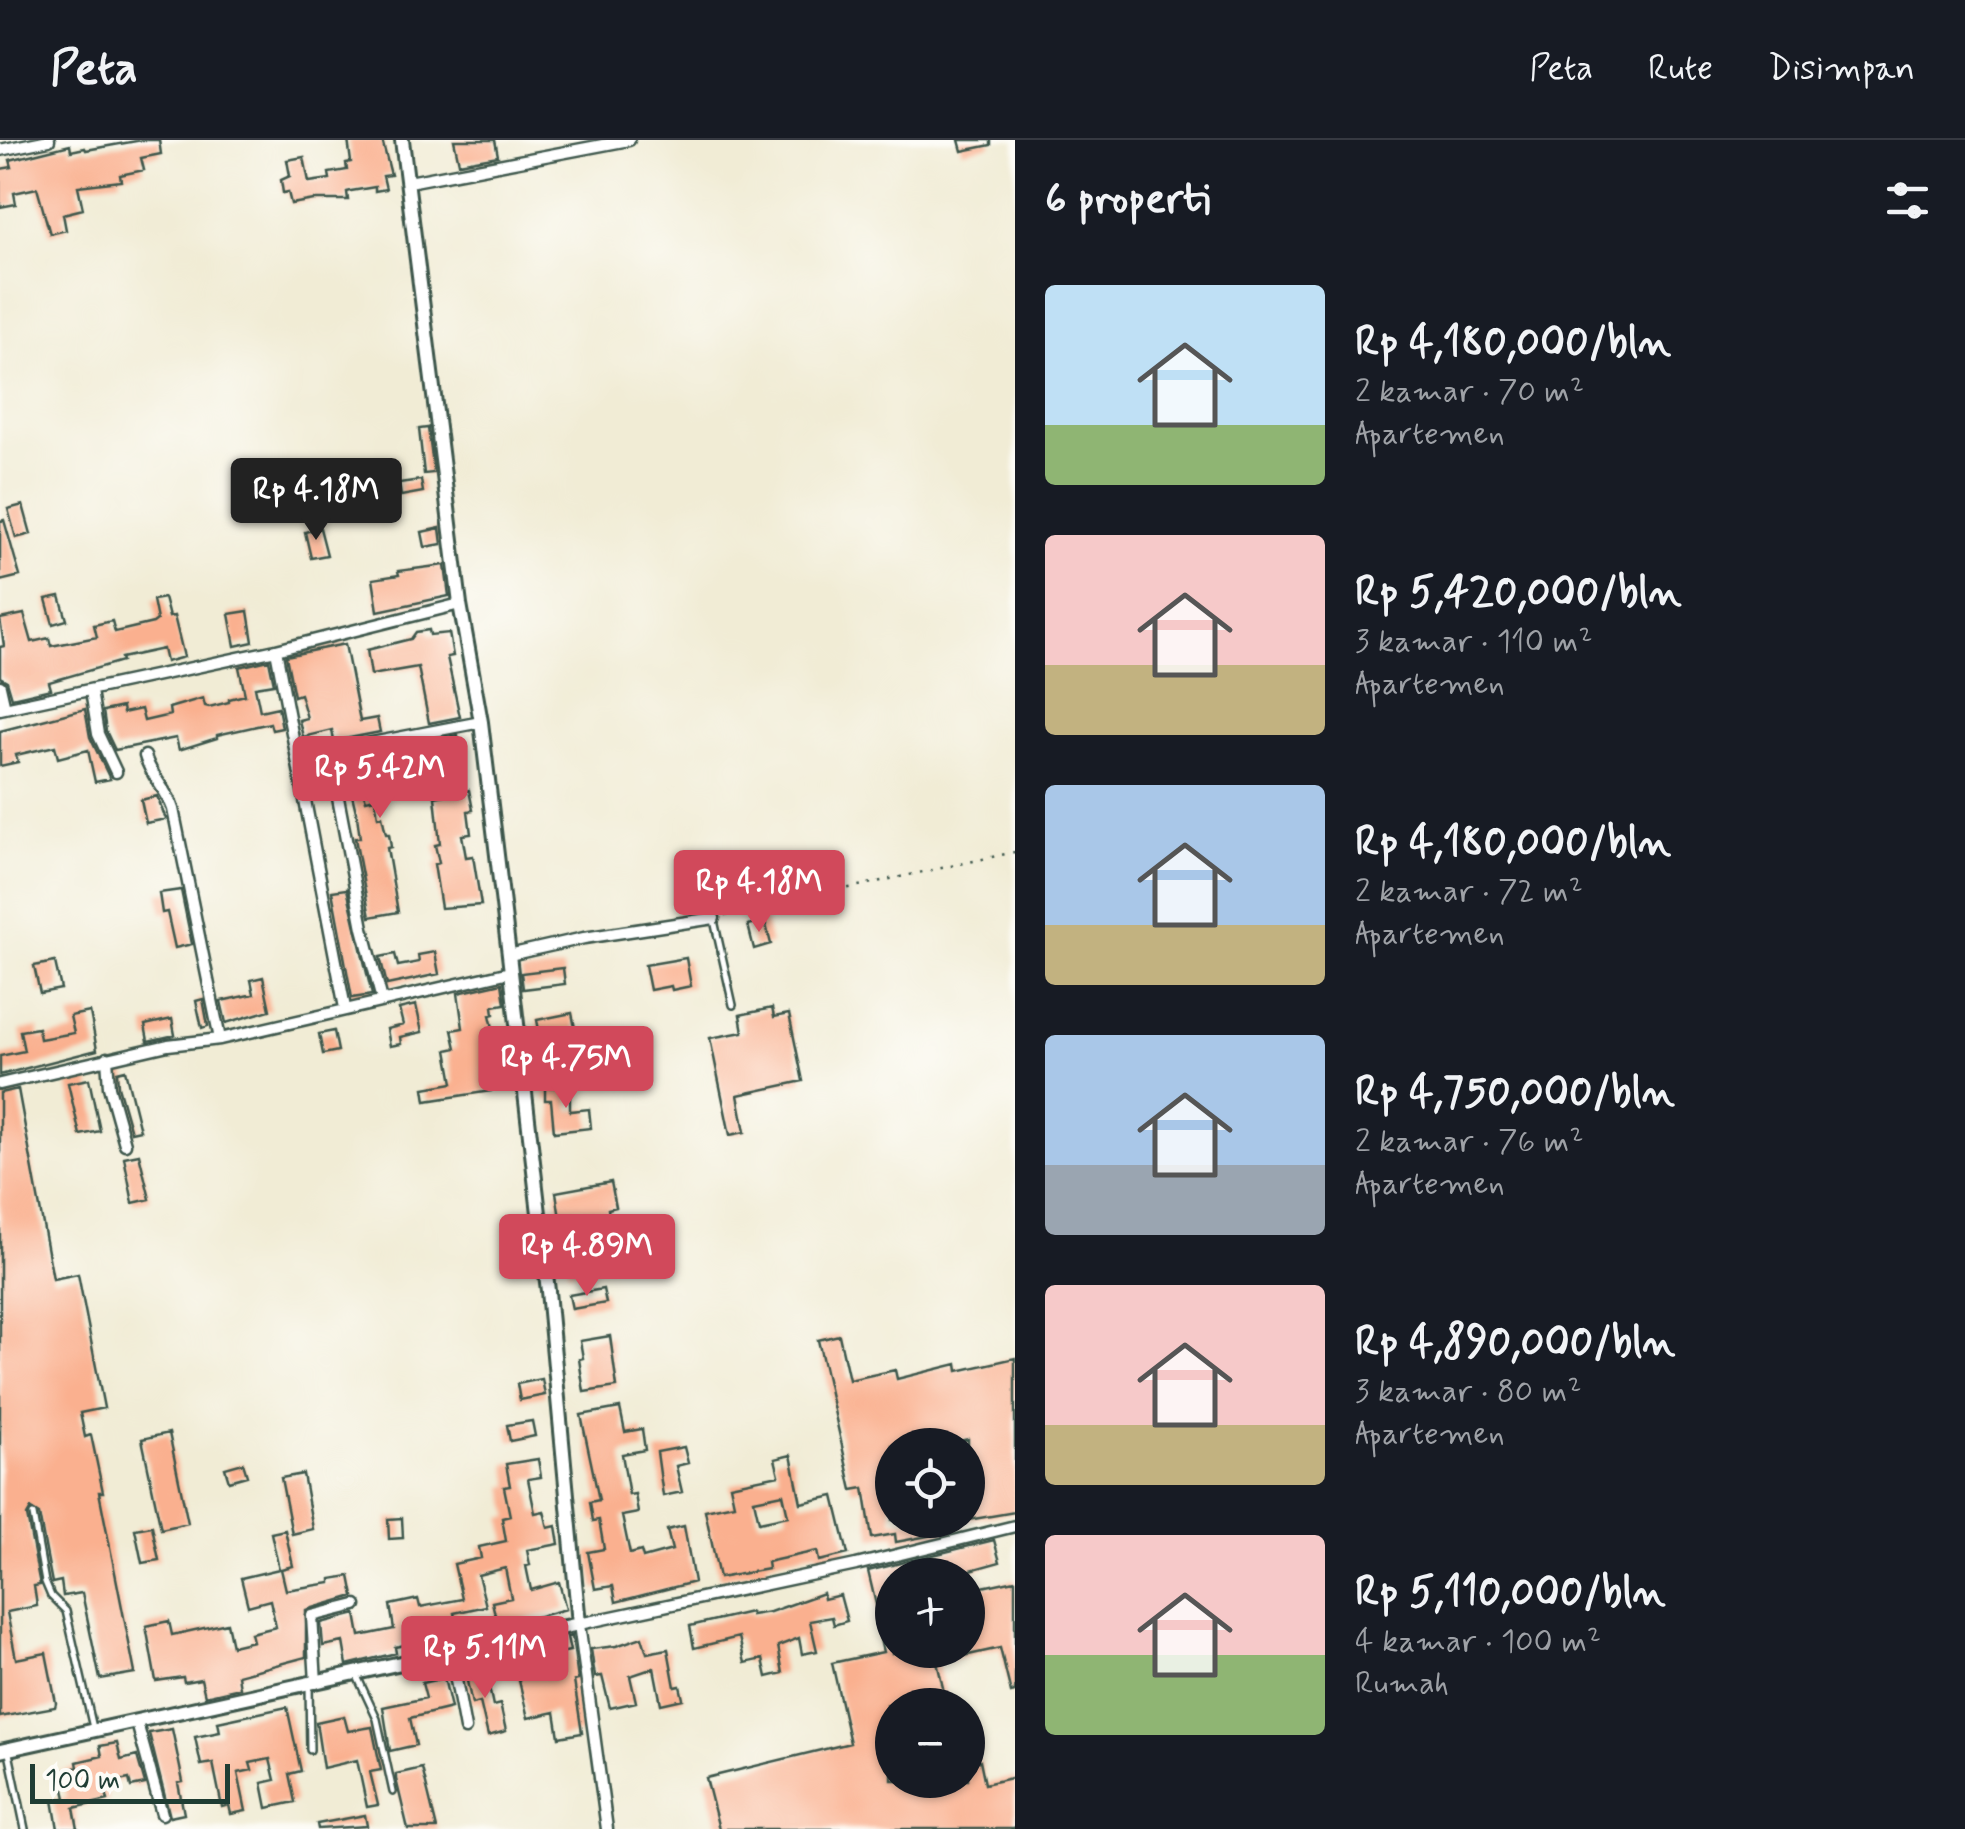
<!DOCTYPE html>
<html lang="id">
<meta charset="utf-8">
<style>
body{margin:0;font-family:Mynerve,sans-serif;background:#20242c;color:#f1f3f6;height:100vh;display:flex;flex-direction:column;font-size:38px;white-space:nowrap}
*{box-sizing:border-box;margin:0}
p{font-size:32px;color:#9ea1a6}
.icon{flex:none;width:55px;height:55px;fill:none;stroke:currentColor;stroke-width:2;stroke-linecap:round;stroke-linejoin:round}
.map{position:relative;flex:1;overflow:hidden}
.details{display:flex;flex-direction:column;background:#171b24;width:950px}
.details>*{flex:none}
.buttons{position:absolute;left:875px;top:1288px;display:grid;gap:20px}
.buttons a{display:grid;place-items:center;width:110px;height:110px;border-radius:50%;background:#171b24;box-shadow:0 2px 8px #0004;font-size:50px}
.scale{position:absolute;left:30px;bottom:25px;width:200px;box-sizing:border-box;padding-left:10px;border:5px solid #1f3d34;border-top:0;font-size:28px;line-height:35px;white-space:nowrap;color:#1f3d34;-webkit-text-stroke:8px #fdfcf7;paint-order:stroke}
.price{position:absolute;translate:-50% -85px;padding:0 22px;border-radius:10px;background:#d1495b;color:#fff;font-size:32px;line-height:65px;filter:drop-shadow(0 2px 5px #0008)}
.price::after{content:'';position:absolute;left:50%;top:60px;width:30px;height:22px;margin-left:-15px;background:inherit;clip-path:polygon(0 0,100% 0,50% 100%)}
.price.on{background:#222;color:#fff}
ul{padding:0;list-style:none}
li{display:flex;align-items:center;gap:30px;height:250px;padding:0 30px}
li span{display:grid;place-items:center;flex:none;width:280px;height:200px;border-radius:10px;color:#555}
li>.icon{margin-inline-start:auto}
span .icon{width:120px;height:120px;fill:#fffc;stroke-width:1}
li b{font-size:42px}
h2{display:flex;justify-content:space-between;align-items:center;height:120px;padding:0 30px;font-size:42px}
header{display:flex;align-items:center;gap:60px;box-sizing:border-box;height:140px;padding:0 50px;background:#171b24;border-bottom:2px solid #363941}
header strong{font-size:48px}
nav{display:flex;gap:55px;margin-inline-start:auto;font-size:35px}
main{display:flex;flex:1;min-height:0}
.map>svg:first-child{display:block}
</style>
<header>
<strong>Peta</strong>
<nav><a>Peta</a><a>Rute</a><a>Disimpan</a></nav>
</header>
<main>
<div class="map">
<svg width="1015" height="1689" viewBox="0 0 1015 1689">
<rect width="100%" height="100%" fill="#fdfcf7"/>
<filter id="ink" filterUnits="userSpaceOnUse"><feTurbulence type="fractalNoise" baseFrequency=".01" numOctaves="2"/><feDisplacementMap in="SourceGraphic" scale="20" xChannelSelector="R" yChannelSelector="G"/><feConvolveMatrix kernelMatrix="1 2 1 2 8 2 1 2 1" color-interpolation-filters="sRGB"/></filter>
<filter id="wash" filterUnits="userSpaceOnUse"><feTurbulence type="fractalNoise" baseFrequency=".0048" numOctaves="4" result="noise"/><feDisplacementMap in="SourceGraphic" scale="40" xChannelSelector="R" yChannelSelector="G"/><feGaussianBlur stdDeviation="2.25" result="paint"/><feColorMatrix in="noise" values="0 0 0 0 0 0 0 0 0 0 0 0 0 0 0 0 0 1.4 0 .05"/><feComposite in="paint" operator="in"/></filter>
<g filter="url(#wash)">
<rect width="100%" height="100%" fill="#f1ecd5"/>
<g id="blocks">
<path fill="#fab08f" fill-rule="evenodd" d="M142 0H159L161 14 141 18 144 30 120 35 121 41 78 46 83 69 63 74 66 90 50 94 37 48 14 53 16 64 0 67V29L12 27 10 20 70 5 71 11 85 8 86 10Z
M348 0H382L391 35 383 36 386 49 375 51V47L351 51 347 52 348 60H314L291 64 288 52 283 53 281 40 290 36 287 20 304 17 309 42 330 39 329 33 347 30 346 23 351 22Z
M454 0H495L498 16 459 23Z
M959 0H991V5L962 11Z
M428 288 434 333 424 334 419 289Z
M421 340 423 352 401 356 399 343Z
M23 365 31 394 16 398 8 369Z
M4 380 20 436 0 441V381Z
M320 388 327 415 311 418 305 392Z
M440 388 442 404 425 407 422 392Z
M445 425 449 456 378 471 373 439 399 435 398 431Z
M60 456 67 480 53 484 46 459Z
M164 458 169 477 174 476 184 517 166 522 163 509 121 518 122 521 49 542 51 549 12 558 7 541 0 537V507L4 506 0 479 24 474 32 502 49 498 51 506 97 497 94 485 112 481 115 492 153 483 157 480 153 460Z
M248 471 253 502 235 506 229 474Z
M429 490 430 495 449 493 453 516 447 517 460 577 429 583 418 527 371 535 367 510 411 499 416 492Z
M345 504 360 581 377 578 380 592 334 601 332 590 303 597 299 580 307 578 300 554 294 556 286 516Z
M269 520 274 544 255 547 260 571 278 567 282 588 272 590 270 583 217 595V598L179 610 176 598 115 610 106 591 103 571 122 567 123 573 141 569 144 581 170 575 169 568 203 558 205 566 209 567 229 562V559L245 555 239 527Z
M85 569 90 597 110 639 95 642 88 610 58 618 55 606 16 615 18 622 0 626V591Z
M458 595 459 605 398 617 400 627 359 636 366 660 375 658 378 677 382 676 386 694H389L391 707 387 708 398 772 370 777 355 698H360L357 676 343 617Z
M469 650 473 670 468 671 471 694 462 695 466 717 473 716 481 765 441 768 434 724 439 723 435 705 440 704 435 657Z
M157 656 166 679 146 683 141 660Z
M347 749 372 855 352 858 332 751Z
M181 750 192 804 175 808 167 772 162 773 159 753Z
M765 781 771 804 754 809 748 785Z
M435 812 439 834 387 845 380 817 395 814 398 826 419 822 418 815Z
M686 818 691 846 672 850 671 846 650 850 645 825Z
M55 822 61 849 40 853 34 826Z
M563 828 565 844 523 849 521 833Z
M263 837 270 870 226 883 221 861 254 854 251 840Z
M502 843 505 864 493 866 494 874 490 875 493 888 485 890 494 930 487 932 491 951 426 961 424 948 453 943 447 910 456 908 452 890 463 888 458 853Z
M203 859 208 886 202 888 196 861Z
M416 865 422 892 400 897 401 904 390 906 387 889 403 885 399 869Z
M772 868 774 877 789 874 803 941 738 955 745 992 730 995 710 898 743 892 740 875Z
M90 872 97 910 0 935V916L24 911 20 891 38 888 40 899 74 893 70 876Z
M572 873 576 893 541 900 537 880Z
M172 879 175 895 148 901 145 885Z
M334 891 338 911 323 914 319 894Z
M125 930 140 990 131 992 118 946 117 932Z
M89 939 100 991 80 995 68 943Z
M545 947H570V971L589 969 591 988 554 992 551 960H545Z
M18 949 53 1139 78 1134 104 1268 80 1273 85 1297 91 1295 103 1352H99L135 1533 100 1539 82 1453 63 1456 61 1441 52 1443 39 1374 31 1369 27 1376 40 1445 34 1446 37 1466 7 1472 16 1519 46 1513 56 1563 55 1567 0 1577V953Z
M139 1014 150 1059 133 1063 124 1017Z
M611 1042 616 1067 608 1069 612 1098 598 1100 603 1125 568 1132 556 1052Z
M603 1149 606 1163 572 1169 569 1155Z
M839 1195 849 1240 895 1230 897 1239 957 1224 958 1231 1015 1218V1372L968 1380V1299L942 1305H892V1380H953L955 1391 896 1402 895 1394 872 1398 864 1348 852 1350 818 1200Z
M610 1196 617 1247 584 1252 579 1219 583 1218 580 1201Z
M542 1239 545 1255 520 1260 517 1244Z
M620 1268 625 1292 642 1289 645 1310 622 1314 629 1355 635 1354 638 1373 622 1376 630 1414 641 1411 643 1418 672 1410 667 1390 684 1386 694 1442 616 1462 613 1446 595 1449 588 1412 604 1409 599 1380 593 1381 590 1362 599 1360 581 1275Z
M532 1281 535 1296 510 1301 507 1285Z
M169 1293 188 1383 161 1389 142 1299Z
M684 1307 688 1323 676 1326 682 1352 663 1356 657 1312Z
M791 1315 801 1363 834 1356 848 1414 819 1421 817 1411 767 1422 768 1429 719 1438 705 1370 734 1364 730 1345 779 1335 775 1319ZM783 1354 788 1376 759 1382 754 1360Z
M538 1319 541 1337 528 1339 535 1373 544 1371 548 1388 556 1386 559 1404 527 1410 530 1425 526 1426 531 1450 559 1442 566 1469 498 1487 492 1462 511 1458 505 1428 478 1435 486 1466 454 1473 456 1482 448 1484 451 1502 430 1506 429 1500 395 1507 396 1513 347 1525 343 1502 323 1506 321 1483 356 1474 360 1496 394 1489 390 1465 418 1459 420 1467 462 1459 454 1424 481 1418 479 1407 506 1401 502 1378 510 1376 504 1347 510 1346 506 1324Z
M243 1323 247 1336 229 1341 225 1328Z
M303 1334 313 1389 292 1394 281 1338Z
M402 1378 403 1398 389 1399 388 1379Z
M152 1386 159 1420 142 1423 135 1389Z
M285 1390 293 1426 281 1429 286 1450 331 1443V1439L350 1436 354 1456 306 1470V1517L238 1535 240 1548 205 1556 201 1539 184 1542 183 1537 156 1541 146 1486 169 1481 172 1495 227 1483 232 1506 253 1501 251 1493 276 1487 270 1460 248 1466 241 1438 279 1429 271 1393Z
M994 1400 1000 1422 953 1435H892V1513L906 1510H968V1450L1015 1440V1552L1011 1553 1000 1508 937 1522 947 1565H886L892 1592V1640H968V1623L980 1620 985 1644 1015 1637V1689H719L706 1638 850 1603 832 1523 883 1512 878 1491 882 1490 868 1431Z
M823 1453 824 1459 840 1455 847 1481 834 1485 832 1477 810 1481 817 1511 802 1514 799 1498 778 1506 783 1533 767 1537 763 1519 745 1523 739 1497 694 1508 690 1486 750 1472 751 1475 770 1472Z
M572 1496 578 1540 574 1541 582 1593 559 1597 555 1572 528 1578 516 1528 550 1520 549 1515 570 1511 567 1497Z
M642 1497 647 1513 668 1509 675 1547 680 1546 683 1559 661 1564 654 1528 630 1536 636 1562 610 1568 602 1536 595 1537 591 1509 616 1506Z
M485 1528 493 1566 500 1564 506 1591 488 1596 480 1562 472 1564 465 1532Z
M444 1538 451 1568 410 1578 416 1605 390 1611 383 1567 426 1558 422 1543Z
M287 1567 301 1631 289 1634 295 1662 267 1668 262 1643 275 1640 270 1619 250 1623 252 1630 238 1633 246 1671 231 1674 229 1665 222 1667 213 1623 201 1625 195 1597 220 1592 218 1582Z
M344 1576 348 1591 372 1587 381 1630 370 1632 378 1665 367 1667 357 1620 323 1628 316 1582Z
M172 1589 183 1642 178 1643 184 1674 170 1677 149 1593Z
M117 1603 121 1620 137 1616 145 1644 131 1647 129 1639 104 1644 108 1660 74 1668 78 1689H58L53 1660 66 1658 60 1632 78 1627 77 1622 102 1616 100 1606Z
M422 1628 437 1689H408L396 1639V1634Z
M365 1675 367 1686 318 1689 317 1684Z"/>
</g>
</g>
<g filter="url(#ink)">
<use href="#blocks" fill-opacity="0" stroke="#3e574c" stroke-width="2.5"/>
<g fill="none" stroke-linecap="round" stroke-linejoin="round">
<g stroke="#3e574c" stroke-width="10">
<path id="service" d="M714 780 733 865
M33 1375 45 1442 51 1456 66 1471 93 1588
M357 1536 377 1579 393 1652
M309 1544 310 1610
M9 1613 25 1689"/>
</g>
<g stroke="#3e574c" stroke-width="15">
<path id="minor" d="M0 10 49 0
M409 42 629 0
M276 510 345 868
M0 546 5 568
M91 551 98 594 116 632
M0 569 276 510 460 464
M329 611 363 788 382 860
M145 616C151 637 166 648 173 669L220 899
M299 617 481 582
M509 815 584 798 714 778
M107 918 109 947 125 1004
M0 944 168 905 220 899 510 832
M451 1513 465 1589
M316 1543 312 1476 356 1465
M137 1583 162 1674
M607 1689 579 1484 856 1425 1015 1386"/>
</g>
<g stroke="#3e574c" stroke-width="18">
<path id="tertiary" d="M0 1611 579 1484 548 1151 509 815 481 582 460 464 402 0"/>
</g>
<path stroke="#3e574c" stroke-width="2.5" stroke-dasharray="2.5 8" stroke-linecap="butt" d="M725 775 1015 712"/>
<use href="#service" stroke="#fff" stroke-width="5"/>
<use href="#minor" stroke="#fff" stroke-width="10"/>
<use href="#tertiary" stroke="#fff" stroke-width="12"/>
</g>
</g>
</svg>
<div class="buttons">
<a><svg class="icon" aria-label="locate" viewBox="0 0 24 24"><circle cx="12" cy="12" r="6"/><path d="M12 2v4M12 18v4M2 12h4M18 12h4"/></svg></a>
<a>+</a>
<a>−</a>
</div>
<div class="scale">100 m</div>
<b class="price on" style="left:316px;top:403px">Rp 4.18M</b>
<b class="price" style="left:380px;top:681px">Rp 5.42M</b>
<b class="price" style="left:759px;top:795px">Rp 4.18M</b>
<b class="price" style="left:566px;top:971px">Rp 4.75M</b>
<b class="price" style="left:587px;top:1159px">Rp 4.89M</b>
<b class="price" style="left:485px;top:1561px">Rp 5.11M</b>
</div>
<section class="details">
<h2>6 properti<svg class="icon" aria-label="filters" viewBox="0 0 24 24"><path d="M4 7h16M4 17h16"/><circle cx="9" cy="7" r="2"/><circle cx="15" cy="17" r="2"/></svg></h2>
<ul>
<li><span style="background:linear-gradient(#bfe0f5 70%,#8fb573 0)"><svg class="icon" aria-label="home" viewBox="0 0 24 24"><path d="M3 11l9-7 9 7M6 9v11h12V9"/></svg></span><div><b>Rp 4,180,000/bln</b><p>2 kamar · 70 m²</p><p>Apartemen</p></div></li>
<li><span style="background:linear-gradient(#f6c9c9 65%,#c2b280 0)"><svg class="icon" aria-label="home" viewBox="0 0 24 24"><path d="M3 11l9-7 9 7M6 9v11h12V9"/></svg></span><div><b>Rp 5,420,000/bln</b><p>3 kamar · 110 m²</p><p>Apartemen</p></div></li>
<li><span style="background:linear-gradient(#a9c7e8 70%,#c2b280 0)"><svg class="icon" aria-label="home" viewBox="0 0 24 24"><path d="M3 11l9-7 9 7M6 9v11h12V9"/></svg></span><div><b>Rp 4,180,000/bln</b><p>2 kamar · 72 m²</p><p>Apartemen</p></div></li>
<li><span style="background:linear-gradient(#a9c7e8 65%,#9aa5b1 0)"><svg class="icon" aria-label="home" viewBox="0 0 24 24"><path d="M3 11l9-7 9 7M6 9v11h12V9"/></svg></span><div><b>Rp 4,750,000/bln</b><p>2 kamar · 76 m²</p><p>Apartemen</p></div></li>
<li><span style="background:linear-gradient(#f6c9c9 70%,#c2b280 0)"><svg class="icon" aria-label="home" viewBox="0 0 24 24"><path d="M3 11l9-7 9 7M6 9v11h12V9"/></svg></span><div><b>Rp 4,890,000/bln</b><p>3 kamar · 80 m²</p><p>Apartemen</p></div></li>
<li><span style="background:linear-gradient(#f6c9c9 60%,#8fb573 0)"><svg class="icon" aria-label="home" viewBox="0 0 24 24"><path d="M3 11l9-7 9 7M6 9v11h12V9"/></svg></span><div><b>Rp 5,110,000/bln</b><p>4 kamar · 100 m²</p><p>Rumah</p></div></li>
</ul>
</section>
</main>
